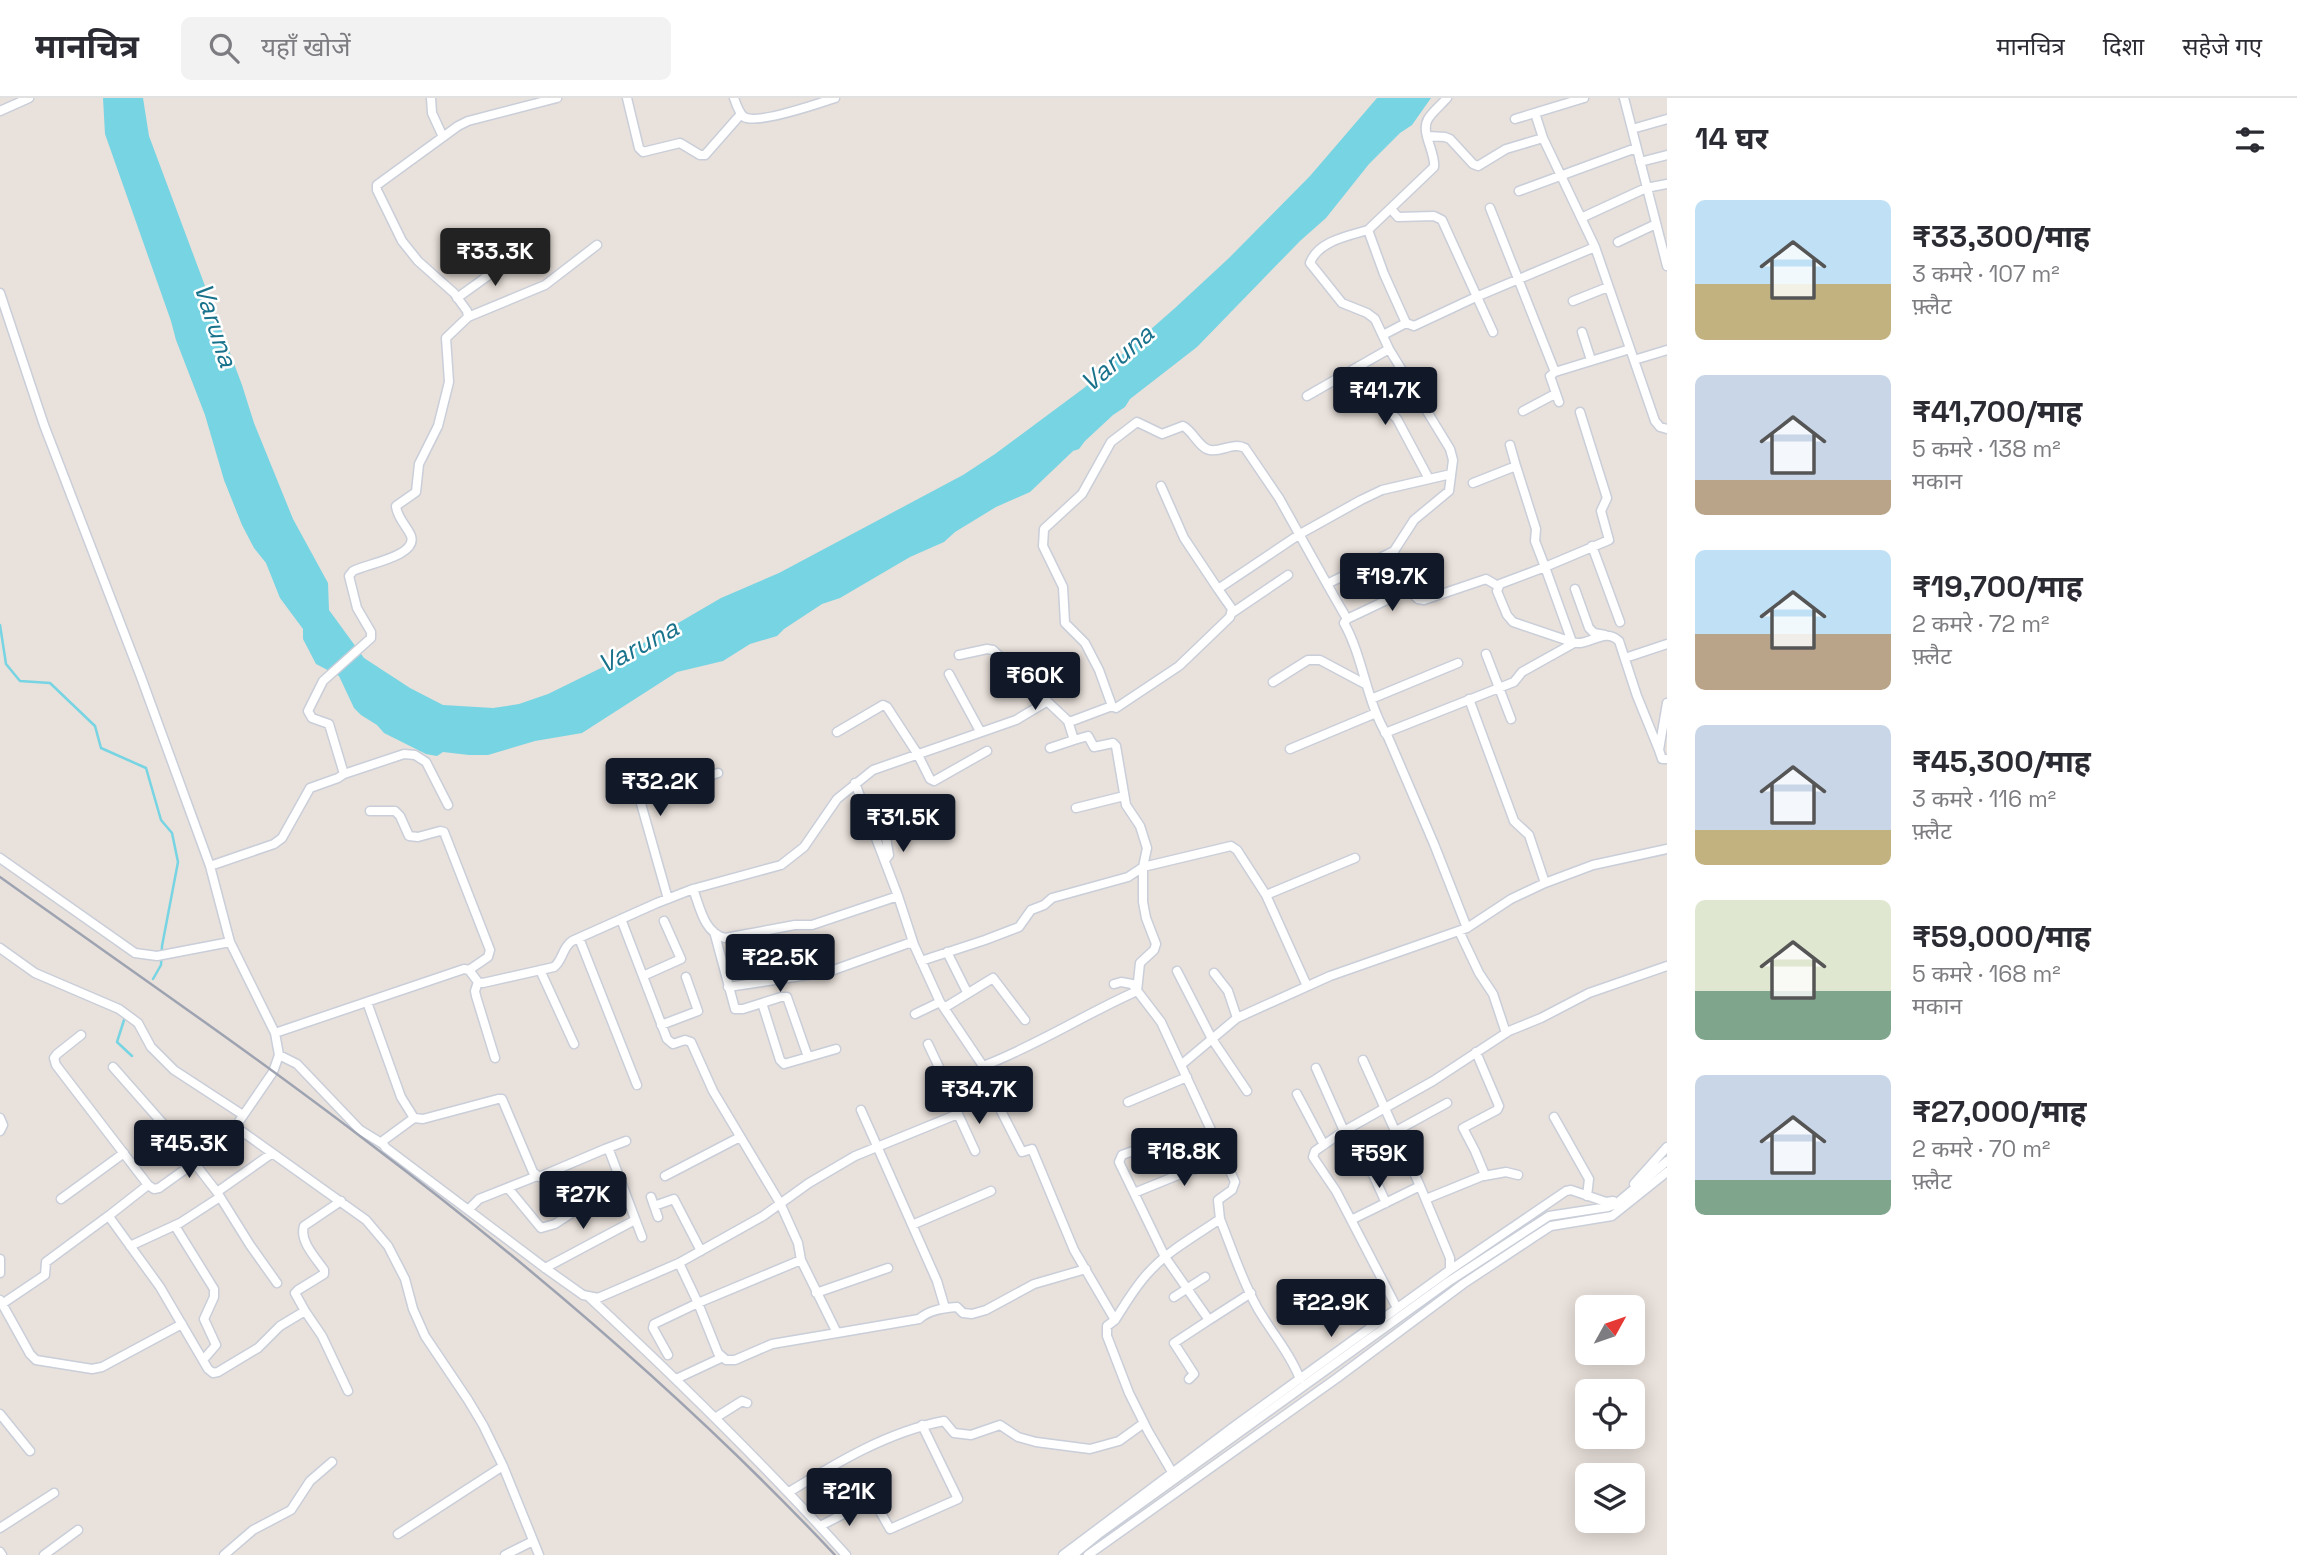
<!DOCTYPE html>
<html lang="hi">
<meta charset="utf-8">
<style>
body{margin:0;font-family:"Space Grotesk","Noto Sans Devanagari",sans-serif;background:#f2f2f3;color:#2b2b33;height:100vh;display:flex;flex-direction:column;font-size:26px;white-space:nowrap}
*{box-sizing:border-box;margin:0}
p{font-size:23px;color:#7c7c81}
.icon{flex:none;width:38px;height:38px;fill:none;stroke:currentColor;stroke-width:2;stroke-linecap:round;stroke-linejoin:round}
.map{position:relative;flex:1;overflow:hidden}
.drawer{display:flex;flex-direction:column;background:#fff;width:630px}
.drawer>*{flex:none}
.needle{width:46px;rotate:50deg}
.controls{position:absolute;left:1575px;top:1197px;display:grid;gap:14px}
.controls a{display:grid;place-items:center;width:70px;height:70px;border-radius:10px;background:#fff;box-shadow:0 4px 18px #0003;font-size:35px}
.price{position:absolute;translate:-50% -60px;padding:0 16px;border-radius:7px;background:#111827;color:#fff;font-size:23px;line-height:46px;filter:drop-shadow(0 2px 4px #0008)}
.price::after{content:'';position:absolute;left:50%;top:42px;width:21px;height:16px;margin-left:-10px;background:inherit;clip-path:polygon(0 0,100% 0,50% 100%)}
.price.selected{background:#222;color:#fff}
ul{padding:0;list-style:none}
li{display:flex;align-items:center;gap:21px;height:175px;padding:0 28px}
li span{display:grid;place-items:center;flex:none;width:196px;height:140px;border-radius:10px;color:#555}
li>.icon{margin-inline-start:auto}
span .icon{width:84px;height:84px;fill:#fffc;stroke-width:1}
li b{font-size:30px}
h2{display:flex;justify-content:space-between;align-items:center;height:84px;padding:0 28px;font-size:30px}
header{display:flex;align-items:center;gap:42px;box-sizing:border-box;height:98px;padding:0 35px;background:#fff;border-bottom:2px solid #e1e1e2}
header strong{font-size:33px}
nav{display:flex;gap:38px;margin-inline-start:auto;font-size:24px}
.search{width:490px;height:63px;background:#f2f2f3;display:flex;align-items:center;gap:18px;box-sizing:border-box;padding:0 24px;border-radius:10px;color:#7c7c81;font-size:26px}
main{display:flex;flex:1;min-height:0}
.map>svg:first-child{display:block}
</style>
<header>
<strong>मानचित्र</strong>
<div class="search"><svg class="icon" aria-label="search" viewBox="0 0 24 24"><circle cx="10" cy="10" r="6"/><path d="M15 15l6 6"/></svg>यहाँ खोजें</div>
<nav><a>मानचित्र</a><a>दिशा</a><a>सहेजे गए</a></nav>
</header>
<main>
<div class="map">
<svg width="1667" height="1457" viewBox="0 0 1667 1457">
<rect width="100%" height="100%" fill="#e9e1db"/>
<path fill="#76d4e3" d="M103 0H143L149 38 242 287 254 325 293 421 328 485 329 512 364 560 410 590 443 607 493 610 519 606 548 596 601 570 721 500 779 475 963 377 995 356 1084 290 1175 210 1229 160 1310 78 1377 0H1431L1412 27 1400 35 1369 66 1326 120 1300 143 1197 249 1130 301 1125 309 1113 317 1085 343 1079 351 1073 353 1030 394 996 409 955 434 944 444 910 459 840 500 822 506 784 531 777 538 750 546 723 563 677 574 582 635 535 643 488 657H469L443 654 437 658 426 656 384 635 377 627 361 617 354 610 339 578 316 566 303 541V531L280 500 266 465 254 450 242 427 224 382 205 317 176 242 171 223 105 36Z"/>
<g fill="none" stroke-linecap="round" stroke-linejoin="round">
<path stroke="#76d4e3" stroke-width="2.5" d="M0 527 6 566 20 583 50 585 95 628 101 650 146 670 161 722 172 735 178 764 162 848 161 867 153 881
M125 919 117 944 132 958"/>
<g stroke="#c9ced9" stroke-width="11">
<path id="minor" d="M431 0 432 15 443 39
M627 0 639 50 643 54 680 45 700 57H705L741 16
M734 0C736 6 739 15 744 19 757 27 820 5 835 0
M1447 0C1441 7 1433 13 1428 21 1420 34 1436 55 1434 69L1368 132 1384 176 1406 225 1414 228 1476 199 1595 149
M1624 0 1667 168
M0 13 29 0
M1535 15 1543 40 1595 149 1655 323 1660 329 1667 331
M1515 21 1584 0
M1632 31 1667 21
M1428 38 1445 39 1450 41 1473 66 1478 68 1506 51 1543 40
M1640 64 1667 57
M1519 93 1636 50
M1490 110 1555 274
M1391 111 1398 119 1434 118 1442 122 1493 234
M1581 120 1646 90 1667 86
M1618 144 1656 126
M0 195 44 327 141 579 210 768 230 844 275 935 279 957 273 974 238 1025 240 1032 366 1122 388 1148 405 1181 413 1211 425 1238 468 1302 483 1327 503 1368 539 1457
M457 200 489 177 523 162
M1573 203 1608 189
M468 219 545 187 597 147
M1582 234 1591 262
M1383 237 1406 225
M1634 262 1667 252
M1359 268 1384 308 1397 321 1429 381
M1307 298 1389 251
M1559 304 1550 278 1555 274 1630 251
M1523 313 1555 296
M1580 314 1607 400 1601 413 1609 442 1545 469 1572 544C1588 550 1604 528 1619 543L1637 598 1659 652
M1516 368 1536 431 1535 443 1545 469 1500 486 1497 493 1507 517 1513 524 1572 544
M1473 385 1516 368 1510 347
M1161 388 1184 440 1218 491 1300 436 1361 402 1382 392 1451 376
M1592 448 1620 524
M1327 486 1347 521 1408 492 1418 501 1424 502 1486 481 1498 488
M1218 491 1232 511 1230 519 1179 568 1116 610 1112 608 1099 572 1085 545 1065 525 1063 489 1043 448 1044 431 1082 396 1111 344 1137 324 1162 336 1183 328C1193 333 1199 350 1210 352 1222 354 1233 344 1245 350L1279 400 1327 486 1394 453 1414 422 1449 393 1453 362 1450 351 1389 251 1375 221 1367 215 1342 205 1310 165C1318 143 1348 138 1368 132
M1575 491 1589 530 1594 535 1605 537
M1232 515 1288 477
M1347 521 1344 525C1364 561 1366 604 1388 639L1434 746 1467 830
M1486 556 1511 621
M959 557 987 551 993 552 1068 623H1072L1112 608
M1625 560 1667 546
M949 576 980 633
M1273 584 1308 562H1320L1365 586
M1371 601 1458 565
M1469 601 1514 723 1529 737 1545 785
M1667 605 1659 652 1662 661H1667
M837 634 883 607 887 609 917 655 930 681 934 683 987 653
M1385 635 1514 584 1522 574 1574 545
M1050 650 1074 642 1068 623
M1290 651 1376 615
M344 676 404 656 415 657 426 664 448 707
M855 685 898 798 914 847
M1076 710 1124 698
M370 713H395L400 718 409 738 418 739 440 733 444 734 490 852 488 859 469 872
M0 760 135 855 157 858 230 844
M885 762 889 757 886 740
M210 768 274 746 282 740 310 690 338 680 344 676 329 626 312 620 308 613 323 583 371 540V534L357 510 349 478 353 473C366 466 418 458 411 438 407 428 397 420 396 408L416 394 419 366 438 328 449 284 446 240 468 219 467 213 454 195 418 163 402 143 377 92V87L458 28 468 23 557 0
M693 791C700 809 704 835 725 840L795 827H812L898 798
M668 801 640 702 649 697 718 675
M621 821 667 941 673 946 685 942 691 944 713 993 780 1105 798 1145 801 1162 837 1235 919 1221C929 1212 943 1210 957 1209L963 1215 972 1216 986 1212 1034 1186 1086 1171
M1459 833 1479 875 1493 896 1506 935
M715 837 735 911H743L781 899H787L808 959
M579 840 637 987
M0 850 35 875 119 911 138 925 151 949 174 972 243 1017
M947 854 967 894
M921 863 985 842 1019 829 1031 812 1044 807 1052 800 1128 779 1143 769 1147 750 1140 728 1126 707 1116 648 1113 645 1094 649 1088 638 1074 642
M540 872 574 946
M1177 873 1212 941 1247 993
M643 878 681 861 664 823
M478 884 475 893 476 898 495 960
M1114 886 1121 884 1132 886 1161 924 1235 1084 1232 1092 1218 1102 1220 1121C1197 1137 1169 1152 1150 1173 1136 1187 1126 1205 1115 1222
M1307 888 1266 797 1355 760
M728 889 828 874 909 845 914 847 940 904 983 968 995 1001 1022 1054 1032 1051 1074 1152 1115 1222 1107 1228V1238L1129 1295 1148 1333 1172 1374
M367 904 401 999 414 1020 423 1021 498 1001H502L533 1074 539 1079 605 1051 609 1052 642 1139
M762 905 780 962 784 966 836 951
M944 910 993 880 1025 922
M915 916 940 904
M1237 920 1330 878 1467 830 1511 801 1545 785 1593 767 1667 751
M661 927 698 913 686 879
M275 935 464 871 469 872 478 884 483 885 554 869C563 862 562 850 572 843L657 805 693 791 781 767 804 749 837 701 873 672 1016 622 1046 604
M81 937 57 956 54 960 56 967 148 1087 154 1091 159 1090 194 1065
M279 957 297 966 360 1032 383 1046
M1181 967 1237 920 1228 893 1214 875
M983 968C1036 948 1085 916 1137 893L1140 865 1154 852 1156 846 1146 820 1143 804V769L1231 748 1237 752 1266 797
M113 969 172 1036 217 1094 250 1147 277 1185
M1316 970 1344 1033 1353 1050 1366 1061 1386 1105
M1297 996 1324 1047
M1128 1004 1187 979
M861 1012 937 1183 945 1210
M958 1016 975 1053
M1554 1019 1589 1081 1587 1098
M0 1020 3 1027 0 1033
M414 1020 384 1042 383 1046 386 1050 545 1170 583 1197 598 1200 679 1165 763 1118 809 1085 855 1058 958 1016 954 1001 928 946
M1396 1033 1447 1005
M1172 1039 1122 1057 1119 1064 1165 1159 1209 1222 1251 1195
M605 1051 626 1043
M665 1078 740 1039
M1484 1078 1506 1074 1518 1077
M1634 1086 1667 1049
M148 1087 111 1116 110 1120 160 1189 208 1271 213 1275 218 1274 258 1250 280 1228 305 1213 295 1195 298 1192 324 1176V1172C316 1160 299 1143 304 1128L341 1103
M508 1090 541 1130 555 1126 578 1111 622 1090
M217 1094 271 1056
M1134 1095 1188 1073 1226 1063
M651 1099 658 1119
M61 1101 124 1055
M1426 1101 1485 1077 1475 1053 1463 1030 1497 1012 1499 1008 1476 954
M654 1108 674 1101 701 1153
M469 1111 479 1101 537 1078
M1220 1121C1232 1151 1242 1183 1258 1211 1272 1235 1290 1255 1300 1281
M1351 1122 1420 1088
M912 1127 991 1093
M175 1128 214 1191V1199L204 1221 216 1247 203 1262
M130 1148 180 1125 220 1099
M0 1161V1175
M679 1165 698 1205 801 1162
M545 1170 635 1122
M1450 1172 1566 1093 1571 1092 1606 1104 1613 1103
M816 1195 888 1170
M589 1199C678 1282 765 1367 846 1457
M1174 1199 1205 1179
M0 1202 30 1256 36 1262 92 1271 102 1269 182 1226
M2 1206 45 1177 46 1164 111 1116
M1397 1210 1336 1093 1313 1059 1315 1053 1344 1033 1433 983 1509 933 1541 920 1589 895 1667 868
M305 1213 322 1238 348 1293
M668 1257 653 1230 654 1226 698 1205 718 1255 726 1262H735L772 1246 837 1235
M676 1281 721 1260
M1189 1281 1194 1276 1174 1245 1209 1222
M0 1316 30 1353
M715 1320 742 1303 747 1305
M789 1394C838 1364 887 1334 944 1323L954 1335 971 1337 1000 1327 1018 1339 1036 1344 1090 1351 1119 1343 1144 1325
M820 1428 873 1401 890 1431 958 1401 922 1327
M0 1430 54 1395
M398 1436 503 1368
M0 1454 2 1457
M44 1457 78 1432
M224 1457 253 1432 291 1412 310 1383 332 1364
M505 1457 533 1443
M1063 1457 1236 1327 1450 1172V1160L1420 1088 1363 962
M1073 1457 1100 1435 1448 1184 1549 1118 1608 1109 1616 1106 1667 1063
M1088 1457 1337 1280 1463 1186 1534 1139 1551 1128 1612 1118 1667 1074"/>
</g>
<use href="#minor" stroke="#fff" stroke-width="8"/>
<path stroke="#9ea3b1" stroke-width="2.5" d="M0 779C123 867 249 953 369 1045 534 1170 693 1306 835 1457"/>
</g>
<g text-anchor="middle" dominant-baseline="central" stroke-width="5" stroke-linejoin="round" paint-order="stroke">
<g font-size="26" font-style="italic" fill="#18728b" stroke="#fff">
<text transform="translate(216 227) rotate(72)">Varuna</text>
<text transform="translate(1117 260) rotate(-41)">Varuna</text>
<text transform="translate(638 548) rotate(-28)">Varuna</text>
</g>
</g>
</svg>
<div class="controls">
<a><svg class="needle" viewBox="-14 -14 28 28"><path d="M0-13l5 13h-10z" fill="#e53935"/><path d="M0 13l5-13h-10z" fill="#7c7c81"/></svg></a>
<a><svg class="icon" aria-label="locate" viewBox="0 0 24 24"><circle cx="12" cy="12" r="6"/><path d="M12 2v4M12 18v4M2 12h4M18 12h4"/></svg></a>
<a><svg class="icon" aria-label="layers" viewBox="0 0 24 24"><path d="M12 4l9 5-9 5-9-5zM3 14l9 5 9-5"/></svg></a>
</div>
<b class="price selected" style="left:495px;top:190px">₹33.3K</b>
<b class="price" style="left:1385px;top:329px">₹41.7K</b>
<b class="price" style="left:1392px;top:515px">₹19.7K</b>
<b class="price" style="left:1035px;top:614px">₹60K</b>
<b class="price" style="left:660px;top:720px">₹32.2K</b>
<b class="price" style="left:903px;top:756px">₹31.5K</b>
<b class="price" style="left:780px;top:896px">₹22.5K</b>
<b class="price" style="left:979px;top:1028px">₹34.7K</b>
<b class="price" style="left:189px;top:1082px">₹45.3K</b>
<b class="price" style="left:1184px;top:1090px">₹18.8K</b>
<b class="price" style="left:1379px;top:1092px">₹59K</b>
<b class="price" style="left:583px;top:1133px">₹27K</b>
<b class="price" style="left:1331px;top:1241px">₹22.9K</b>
<b class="price" style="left:849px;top:1430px">₹21K</b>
</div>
<section class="drawer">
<h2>14 घर<svg class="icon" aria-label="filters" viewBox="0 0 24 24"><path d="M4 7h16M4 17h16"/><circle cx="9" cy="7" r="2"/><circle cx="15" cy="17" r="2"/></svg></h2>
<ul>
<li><span style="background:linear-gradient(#bfe0f5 60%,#c2b280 0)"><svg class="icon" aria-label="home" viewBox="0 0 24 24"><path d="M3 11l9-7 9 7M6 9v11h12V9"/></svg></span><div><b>₹33,300/माह</b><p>3 कमरे · 107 m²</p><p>फ़्लैट</p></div></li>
<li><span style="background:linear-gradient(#c9d6e8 75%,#b9a48a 0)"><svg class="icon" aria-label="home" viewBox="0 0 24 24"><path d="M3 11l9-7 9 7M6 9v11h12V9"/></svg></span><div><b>₹41,700/माह</b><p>5 कमरे · 138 m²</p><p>मकान</p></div></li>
<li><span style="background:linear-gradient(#bfe0f5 60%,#b9a48a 0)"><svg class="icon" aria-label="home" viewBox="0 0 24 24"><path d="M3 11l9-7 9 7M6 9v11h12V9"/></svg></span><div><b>₹19,700/माह</b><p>2 कमरे · 72 m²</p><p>फ़्लैट</p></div></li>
<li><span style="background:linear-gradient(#c9d6e8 75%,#c2b280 0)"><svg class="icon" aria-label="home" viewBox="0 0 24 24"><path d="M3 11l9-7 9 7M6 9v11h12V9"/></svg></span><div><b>₹45,300/माह</b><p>3 कमरे · 116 m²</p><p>फ़्लैट</p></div></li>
<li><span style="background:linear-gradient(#dfe7d0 65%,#7fa58c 0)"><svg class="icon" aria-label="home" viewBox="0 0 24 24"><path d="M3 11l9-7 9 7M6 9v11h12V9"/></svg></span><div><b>₹59,000/माह</b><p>5 कमरे · 168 m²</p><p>मकान</p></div></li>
<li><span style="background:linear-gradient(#c9d6e8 75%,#7fa58c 0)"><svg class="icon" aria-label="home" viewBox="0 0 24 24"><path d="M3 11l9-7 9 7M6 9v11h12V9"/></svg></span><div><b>₹27,000/माह</b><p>2 कमरे · 70 m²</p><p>फ़्लैट</p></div></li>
</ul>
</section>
</main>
